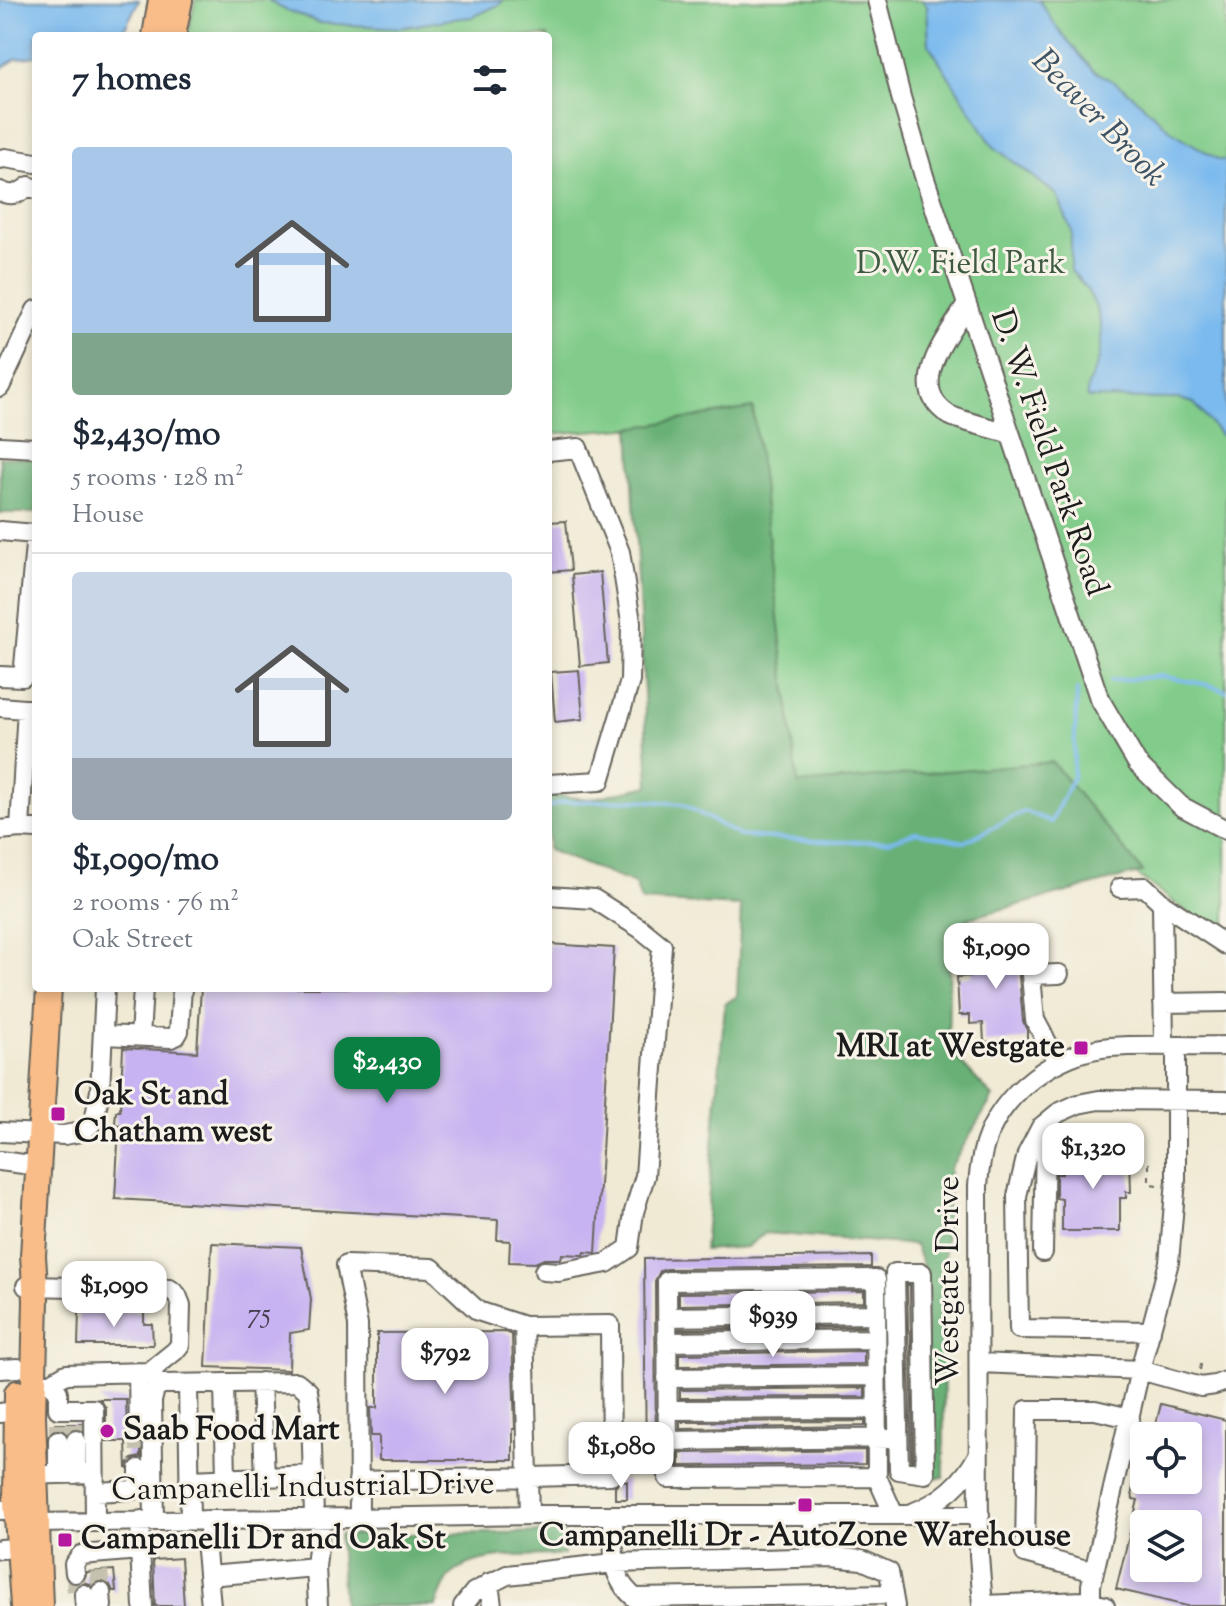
<!DOCTYPE html>
<meta charset="utf-8">
<style>
body{margin:0;font-family:"Sorts Mill Goudy",serif;background:#f6f6f7;color:#1f2937;height:100vh;display:flex;flex-direction:column;font-size:30px;white-space:nowrap}
*{box-sizing:border-box;margin:0}
p{font-size:26px;color:#747a83}
.icon{flex:none;width:44px;height:44px;fill:none;stroke:currentColor;stroke-width:2;stroke-linecap:round;stroke-linejoin:round}
.map{position:relative;flex:1;overflow:hidden}
.drawer{position:absolute;left:32px;top:32px;width:520px;height:960px;display:flex;flex-direction:column;background:#fff;border-radius:8px;box-shadow:0 4px 12px #0003}
.drawer>*{flex:none}
.fabs{position:absolute;left:1130px;top:1422px;display:grid;gap:16px}
.fabs a{display:grid;place-items:center;width:72px;height:72px;border-radius:8px;background:#fff;box-shadow:0 4px 12px #0003;font-size:40px}
.price{position:absolute;translate:-50% -68px;padding:0 18px;border-radius:16px;background:#fff;color:#222;font-size:26px;line-height:52px;filter:drop-shadow(0 2px 4px #0008)}
.price::after{content:'';position:absolute;left:50%;top:48px;width:24px;height:18px;margin-left:-12px;background:inherit;clip-path:polygon(0 0,100% 0,50% 100%)}
.price.on{background:#0b8043;color:#fff}
ul{padding:0;list-style:none}
li{display:grid;align-content:center;gap:16px;height:424px;padding:0 40px}
li+li{border-top:2px solid #e0e1e3}
li span{display:grid;place-items:center;height:248px;border-radius:8px;color:#555}
li>.icon{margin-inline-start:auto}
span .icon{width:144px;height:144px;fill:#fffc;stroke-width:1}
li b{font-size:34px}
h2{display:flex;justify-content:space-between;align-items:center;height:96px;padding:0 40px;font-size:34px}
.map>svg:first-child{display:block}
</style>
<div class="map">
<svg width="1226" height="1606" viewBox="0 0 1226 1606">
<rect width="100%" height="100%" fill="#f7f3e8"/>
<filter id="ink" filterUnits="userSpaceOnUse"><feTurbulence type="fractalNoise" baseFrequency=".0125" numOctaves="2"/><feDisplacementMap in="SourceGraphic" scale="16" xChannelSelector="R" yChannelSelector="G"/><feConvolveMatrix kernelMatrix="1 2 1 2 8 2 1 2 1" color-interpolation-filters="sRGB"/></filter>
<filter id="wash" filterUnits="userSpaceOnUse"><feTurbulence type="fractalNoise" baseFrequency=".006" numOctaves="4" result="noise"/><feDisplacementMap in="SourceGraphic" scale="32" xChannelSelector="R" yChannelSelector="G"/><feGaussianBlur stdDeviation="1.8" result="paint"/><feColorMatrix in="noise" values="0 0 0 0 0 0 0 0 0 0 0 0 0 0 0 0 0 1.4 0 .05"/><feComposite in="paint" operator="in"/></filter>
<g filter="url(#wash)">
<rect width="100%" height="100%" fill="#f0ead4"/>
<path fill="#81cc8a" stroke="#4e7453" stroke-width="2" d="M195 0H1226V941L1116 859 789 793 746 419 548 434V36H188Z"/>
<path fill="#68b076" stroke="#426649" stroke-width="2" d="M753 408 798 784 1052 762 1143 872 969 918 950 940 948 1049 993 1097 950 1168 943 1274 944 1477 927 1478 925 1271 915 1245 765 1233 747 1247 704 1250 725 1004 737 996 741 906 641 901 635 884 548 850V795L589 799 649 786 630 428Z
M0 457 36 459V513H0Z
M564 1532V1555C534 1556 470 1551 449 1578 444 1585 439 1597 436 1606H343L339 1535Z"/>
<path fill="#7abaee" stroke="#4b6b85" stroke-width="2" d="M0 0H139L126 26 113 36H36V56L16 59 0 69Z
M268 0H503L500 4 473 17 452 19 400 28 320 23 281 8Z
M922 0H1039L1058 29 1093 70 1124 88 1173 132 1219 160H1226V442L1194 403 1178 399 1087 398C1086 381 1093 377 1098 362 1108 328 1096 294 1071 271V230L1057 195 993 146 929 45 927 6Z"/>
<g fill="none" stroke-linecap="round" stroke-linejoin="round">
<path stroke="#7abaee" stroke-width="4" d="M1111 681 1160 676 1209 685 1226 691
M548 807 563 802 638 800 683 804 740 836 837 842 889 841 916 832 964 842 1025 811 1051 822 1073 777 1077 690"/>
</g>
<g id="blocks">
<path fill="#c7b3f1" fill-rule="evenodd" d="M566 521 571 570 548 572V522Z
M600 572 608 663 580 666 572 575Z
M579 670 583 719 555 722 551 672Z
M1006 932 1007 946 1031 947V960H1022L1023 967 1019 976 1023 1021 1027 1030V1040L984 1042 983 1023 970 1024V1015H959L957 977 972 976 971 962 986 961 985 933Z
M548 944 614 948 596 1253 585 1252 584 1255H582L562 1254 561 1259H544L535 1263 509 1262 510 1241 497 1240 498 1220 115 1199 119 1125 115 1124 116 1111H120L123 1048 197 1052 201 988H548Z
M1062 1155H1126V1159H1130L1131 1192H1126V1198H1120V1231H1062V1199L1056 1198V1174H1062Z
M212 1243 301 1247 311 1299 309 1330 290 1333 289 1370 206 1367Z
M871 1256V1267L667 1269 660 1271 655 1281 656 1466H646L644 1259Z
M907 1285H910L913 1460H911Z
M864 1291V1302L679 1305V1293Z
M79 1312H144V1324H152L153 1345H78Z
M864 1326V1327L679 1330V1329Z
M505 1332 512 1335 515 1429H513V1460H379V1436H371L370 1408H377V1333Z
M864 1351V1364L679 1366V1354Z
M865 1388V1397L680 1398V1390Z
M100 1399H126L127 1434 133 1443 141 1445V1457L132 1459 128 1464 127 1469 126 1441H106V1408Z
M1161 1404 1226 1420V1606H1187L1116 1589 1138 1500 1133 1499 1132 1491 1142 1458 1144 1459V1480H1188V1436H1153ZM1144 1524H1188V1568H1144Z
M865 1421V1426L680 1429V1422Z
M55 1424H82V1430L75 1428 67 1432 63 1429H55Z
M865 1450V1464L680 1466V1453Z
M622 1480 627 1481V1499H615V1486Z
M181 1558 184 1606H155L153 1560Z
M114 1570 116 1591H113L110 1585 106 1581 99 1580 92 1585 83 1582 87 1572Z"/>
</g>
</g>
<g filter="url(#ink)">
<use href="#blocks" fill-opacity="0" stroke="#66645c" stroke-width="2"/>
<g fill="none" stroke-linecap="round" stroke-linejoin="round">
<path stroke="#c6c1af" stroke-width="18" stroke-dasharray="18 9" stroke-linecap="butt" d="M58 1424V1440
M76 1424V1440
M139 1433V1469
M99 1571 101 1592
M75 1573 76 1594"/>
<g stroke="#66645c" stroke-width="22">
<path id="minor" d="M877 0 901 97 924 176 1099 698 1137 763 1181 806 1226 830
M0 159 5 158 36 163
M0 191C11 197 19 194 29 186L36 189
M967 304C949 335 904 386 949 415 960 421 996 429 1010 434
M0 387 36 310
M0 446 36 448
M548 451 578 448 620 552 631 622 630 681 600 781 548 784
M0 531 36 534 23 677 0 676
M0 707 36 710
M20 828 27 709
M0 830 20 828 36 829
M1120 888 1145 887 1162 903
M1163 1003 1226 1002
M103 1035 171 1038 176 1036 179 1031 182 988
M140 1037 143 988
M1164 1046 1162 903 1226 945
M1058 1063 1035 1020 1031 975 1059 974
M0 1132 64 1135 82 1132 94 1121 100 1091 105 988
M0 1161 39 1166
M1043 1252 1045 1136
M544 1271 559 1272 607 1263 629 1248 634 1212 645 1176 662 946 641 929 594 899 548 896
M895 1273H922L925 1474 899 1470Z
M26 1286 170 1289 177 1295 181 1305 180 1345 175 1351 149 1372
M667 1317 876 1314
M1151 1331 1019 1329 1017 1196 1027 1154 1041 1127 1058 1113 1078 1104 1099 1100 1226 1101
M667 1342 876 1339
M979 1363 1140 1370 1201 1387 1215 1385 1226 1381
M0 1369 18 1368
M138 1373 139 1433
M667 1378 876 1376
M261 1382 265 1477
M39 1383H51L66 1374 149 1372 156 1380
M51 1383 58 1392V1409H94L95 1521
M224 1383 226 1479
M188 1384 190 1520
M667 1410 876 1409
M0 1413 17 1411
M58 1440V1474
M668 1441 889 1438
M76 1474V1440
M23 1475 94 1473
M877 1477 876 1279 667 1281 668 1478 877 1477 894 1515
M189 1480 313 1475
M358 1481 611 1475 610 1325 524 1326
M95 1492 133 1490 139 1484V1469
M0 1510 16 1509 27 1517
M912 1513C941 1502 964 1482 978 1455
M813 1514 814 1557
M359 1518 358 1325 346 1265 432 1268 478 1311 524 1326 529 1515
M141 1520 140 1550 143 1606
M154 1520 152 1401 155 1389 162 1384 297 1382 308 1391 311 1412 314 1518
M211 1520 206 1551 211 1606
M36 1523 537 1515H980
M0 1549 18 1548 25 1538
M316 1567 318 1606
M1094 1572 1025 1553 1027 1410H1095L1130 1418
M75 1573 74 1564 81 1555 140 1550
M208 1576 316 1567 321 1518
M489 1583 492 1606
M101 1592 102 1606
M84 1594 85 1606
M893 1594 635 1598C623 1588 617 1578 614 1563L831 1557 862 1560 889 1572 895 1606
M982 1605 1084 1601 1105 1606
M463 1606 474 1592 507 1575 614 1563 613 1515
M983 1606 979 1555 978 1186C979 1172 981 1157 985 1144 1002 1092 1056 1052 1110 1047 1148 1044 1187 1047 1226 1046
M1091 1606V1585L1094 1572 1140 1370 1169 1262 1176 1180V1046"/>
</g>
<g stroke="#66645c" stroke-width="28">
<path id="major" d="M155 36 161 0
M173 36 180 0
M17 1393 16 1502 23 1606
M40 1606 33 1416 36 1300 33 1256 49 988"/>
</g>
<path stroke="#66645c" stroke-width="2" stroke-dasharray="6 6" stroke-linecap="butt" d="M1149 1163V1184L1159 1185
M1200 1370 1202 1359"/>
<use href="#minor" stroke="#fff" stroke-width="18"/>
<use href="#major" stroke="#f8bd89" stroke-width="24"/>
</g>
</g>
<g fill="#b5179e" stroke="#f7f3e8" stroke-width="3">
<rect x="1073" y="1040" width="16" height="16" rx="4"/>
<rect x="50" y="1106" width="16" height="16" rx="4"/>
<circle cx="107" cy="1431" r="8"/>
<rect x="797" y="1497" width="16" height="16" rx="4"/>
<rect x="57" y="1532" width="16" height="16" rx="4"/>
</g>
<g text-anchor="middle" dominant-baseline="central" stroke-width="6" stroke-linejoin="round" paint-order="stroke">
<g font-size="28" fill="#474251">
<text x="259" y="1315">75</text>
</g>
<g font-size="32" fill="#3f5a42" stroke="#f7f3e8">
<text x="961" y="265">D.W. Field Park</text>
</g>
<g font-size="32" fill="#1c1c1c" stroke="#f7f3e8">
<text transform="translate(1048 453) rotate(71)">D. W. Field Park Road</text>
<text transform="translate(950 1281) rotate(-90)">Westgate Drive</text>
<text transform="translate(303 1488) rotate(-1)">Campanelli Industrial Drive</text>
</g>
<g font-size="32" font-weight="bold" fill="#1c1c1c" stroke="#f7f3e8" text-anchor="start">
<text x="1065" y="1048" text-anchor="end">MRI at Westgate</text>
<text x="74" y="1096">Oak St and<tspan x="74" dy="37">Chatham west</tspan></text>
<text x="123" y="1431">Saab Food Mart</text>
<text x="805" y="1537" text-anchor="middle">Campanelli Dr - AutoZone Warehouse</text>
<text x="81" y="1540">Campanelli Dr and Oak St</text>
</g>
<g font-size="34" font-style="italic" fill="#3d5366" stroke="#f7f3e8">
<text transform="translate(1098 119) rotate(46)">Beaver Brook</text>
</g>
</g>
</svg>
<div class="fabs">
<a><svg class="icon" aria-label="locate" viewBox="0 0 24 24"><circle cx="12" cy="12" r="6"/><path d="M12 2v4M12 18v4M2 12h4M18 12h4"/></svg></a>
<a><svg class="icon" aria-label="layers" viewBox="0 0 24 24"><path d="M12 4l9 5-9 5-9-5zM3 14l9 5 9-5"/></svg></a>
</div>
<b class="price" style="left:996px;top:991px">$1,090</b>
<b class="price on" style="left:387px;top:1105px">$2,430</b>
<b class="price" style="left:1093px;top:1191px">$1,320</b>
<b class="price" style="left:114px;top:1329px">$1,090</b>
<b class="price" style="left:773px;top:1359px">$939</b>
<b class="price" style="left:445px;top:1396px">$792</b>
<b class="price" style="left:621px;top:1490px">$1,080</b>
<section class="drawer">
<h2>7 homes<svg class="icon" aria-label="filters" viewBox="0 0 24 24"><path d="M4 7h16M4 17h16"/><circle cx="9" cy="7" r="2"/><circle cx="15" cy="17" r="2"/></svg></h2>
<ul>
<li><span style="background:linear-gradient(#a9c7e8 75%,#7fa58c 0)"><svg class="icon" aria-label="home" viewBox="0 0 24 24"><path d="M3 11l9-7 9 7M6 9v11h12V9"/></svg></span><div><b>$2,430/mo</b><p>5 rooms · 128 m²</p><p>House</p></div></li>
<li><span style="background:linear-gradient(#c9d6e8 75%,#9aa5b1 0)"><svg class="icon" aria-label="home" viewBox="0 0 24 24"><path d="M3 11l9-7 9 7M6 9v11h12V9"/></svg></span><div><b>$1,090/mo</b><p>2 rooms · 76 m²</p><p>Oak Street</p></div></li>
</ul>
</section>
</div>
